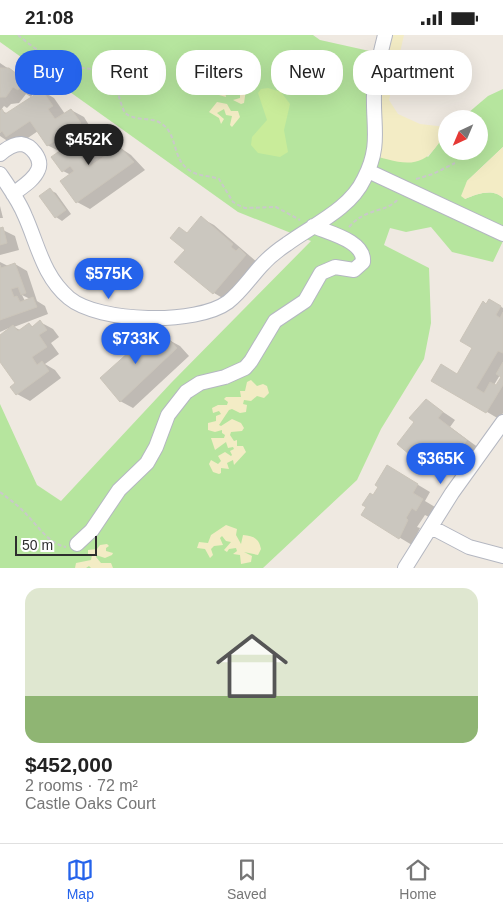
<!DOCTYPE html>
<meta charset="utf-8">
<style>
body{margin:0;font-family:Arial,sans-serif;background:#f2f2f2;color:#222;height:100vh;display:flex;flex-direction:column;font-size:19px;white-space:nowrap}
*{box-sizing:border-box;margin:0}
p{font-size:16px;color:#767676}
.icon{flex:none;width:28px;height:28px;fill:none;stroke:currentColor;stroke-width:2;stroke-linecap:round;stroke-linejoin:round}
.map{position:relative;height:533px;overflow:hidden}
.details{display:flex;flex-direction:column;background:#fff;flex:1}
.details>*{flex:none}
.hud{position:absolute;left:15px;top:15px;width:474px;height:45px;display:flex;gap:10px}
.needle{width:32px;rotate:224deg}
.tools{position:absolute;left:438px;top:75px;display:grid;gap:10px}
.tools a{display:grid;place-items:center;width:50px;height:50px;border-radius:50%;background:#fff;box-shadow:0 5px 20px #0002;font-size:25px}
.scale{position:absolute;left:15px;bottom:12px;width:82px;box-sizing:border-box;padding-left:5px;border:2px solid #2e2e2e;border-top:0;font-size:14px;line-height:18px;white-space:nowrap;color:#2e2e2e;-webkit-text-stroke:4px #fff;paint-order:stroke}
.price{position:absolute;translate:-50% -42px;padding:0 11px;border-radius:18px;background:#2563eb;color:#fff;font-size:16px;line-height:32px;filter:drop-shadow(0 1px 2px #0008)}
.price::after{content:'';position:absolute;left:50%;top:30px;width:15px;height:11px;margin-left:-8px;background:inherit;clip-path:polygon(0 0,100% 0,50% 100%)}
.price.current{background:#222;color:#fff}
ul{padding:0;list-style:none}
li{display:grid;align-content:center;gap:10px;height:265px;padding:0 25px}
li+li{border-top:1px solid #e0e0e0}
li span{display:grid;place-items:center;height:155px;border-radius:15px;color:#555}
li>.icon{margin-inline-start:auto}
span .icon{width:90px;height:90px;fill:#fffc;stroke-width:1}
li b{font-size:21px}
.tag{padding:0 18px;border-radius:20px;background:#fff;box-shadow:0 5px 20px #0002;font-size:18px;line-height:45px}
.tag.current{background:#2563eb;color:#fff}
.status{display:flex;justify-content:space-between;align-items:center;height:35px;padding:0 25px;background:#fff;direction:ltr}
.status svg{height:14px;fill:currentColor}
.dock{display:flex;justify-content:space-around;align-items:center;height:70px;border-top:1px solid #e0e0e0;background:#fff;font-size:14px;color:#767676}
.dock a{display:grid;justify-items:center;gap:2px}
.dock .current{color:#2563eb}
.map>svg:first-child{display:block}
</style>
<div class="status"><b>21:08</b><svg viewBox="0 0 49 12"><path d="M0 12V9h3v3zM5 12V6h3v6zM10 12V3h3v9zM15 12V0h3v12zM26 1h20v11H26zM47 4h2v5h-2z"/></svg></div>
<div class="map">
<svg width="503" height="533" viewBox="0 0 503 533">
<rect width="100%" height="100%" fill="#efe9e1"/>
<path fill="#b6e59e" d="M0 0H313L320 5 374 17 369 41 368 69 428 122 446 98V116H479V84H461L488 61 503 54V112L467 146 465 164C477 159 493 153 503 163V206L493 227 452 217 431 192 406 197 390 193 384 210 429 233 431 288 424 324 381 394 357 445 263 533H0V369L37 450 61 466 171 348 311 206 238 177 0 7Z"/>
<path fill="#f3ecc5" d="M379 0H404L389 65 398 79 420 89 446 92C446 100 441 105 436 112 417 138 394 125 367 119L370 97 369 41Z
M228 37 243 44 237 50 239 54 243 52 246 55 244 68 241 69 233 65 240 63V60L233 58 232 46 228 47 225 55 226 62 219 60 215 53 216 47 223 45 222 40Z
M217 67 227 69 231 76H238L240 82 232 92 230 90 232 81 226 80 224 74 217 78 224 84 221 89 219 83 209 77Z
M503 112V163C493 153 477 159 465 164L461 161 467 146Z
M251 345 257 351 263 349 267 351 269 358 264 363 257 361 251 366 244 365 243 369 247 370 246 377 240 378 232 374 229 375 219 390 221 391 232 384 241 388 244 393 242 396 231 397 230 400 234 406 237 405V411H243L246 417 234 430 233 425 227 428 229 434 221 433V438L219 439 213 437 209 429 211 425 218 429 221 426 218 421 225 417 231 421 232 420 230 416 234 414 233 412 228 413 226 407 215 415 211 403H224L225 400 222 398V395L215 397 208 395V388L216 386V381L221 379 219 376 213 378 212 373 218 370H227L228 367 224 364 226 362H241L240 356H245L247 347Z
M226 490 237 494 236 500 241 509 243 500C253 501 259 503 261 514L258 520 244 517 252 521 251 527 241 529 240 520 233 519 237 516 236 513 229 514 227 517 224 515 231 507 226 506 222 501 220 503 223 510 214 511 211 514 213 520 210 523 205 514 197 513 199 507 208 508 211 500Z
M107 509 109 511 106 513V516L113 518 112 520 105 523 96 520V522L101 528H111L113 533H91L89 531 86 533H75L76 528 91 525 92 520H88V515L97 514 100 510Z"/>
<path fill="#c9ec9a" d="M268 53 281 57 290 69 284 95 288 117 280 122 258 118 251 110 252 102 267 85 258 58 261 54Z"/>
<path fill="#0003" fill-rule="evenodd" d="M0 28 37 53 31 62 26 59 19 68 11 69 7 73 4 71 1 75 8 79 42 56 54 63 65 79 71 75 84 82 92 95 105 102 115 115 119 112 131 120 145 135 90 174 77 167 62 146 71 140 63 136 61 117 47 110 38 96 19 109 9 107 0 101Z
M50 155 56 158 71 179 62 186 56 182Z
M0 171 3 183H0Z
M201 183 214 190 258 228 226 265 214 258 186 215 179 194 188 199Z
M0 192 1 194 15 201 19 215 0 220Z
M0 227 8 231 15 229 27 236 37 266 45 271 48 279 14 292 20 295 29 289 33 292 40 287 53 294 59 302 51 308 59 319 45 329 55 335 61 343 30 366 17 359V348L0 325V301L9 293 0 297ZM22 260 30 264 25 266Z
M490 265 503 273V378L499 384 433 345 457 340 474 313ZM500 340 503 342 497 352 494 350Z
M139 302 146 306 149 302 161 309 167 304 180 311 189 321 133 373 120 366 131 317 135 306Z
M427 366 455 385 450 392 479 413 471 424 458 416 440 440 428 433 399 409 416 387Z
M400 439 430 457 425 466 435 472 429 482 425 480 417 492 420 493 412 510 362 480 374 462Z"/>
<path fill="#cbc7bf" stroke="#cbc5ba" d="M0 33H9L25 45 18 55 13 52 6 62H0Z
M42 55 53 71 48 74 55 84 71 74 81 88 47 111 30 86 6 102 2 96 0 98V76L2 74 5 79Z
M92 93 102 106 81 122 89 132 119 111 134 127 76 168 60 146 74 136 70 131 62 137 51 122Z
M50 153 66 175 55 183 39 161Z
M201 181 233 209 231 212 236 216 239 213 246 220 213 259 174 227 185 215 170 203 179 192 187 198Z
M3 192 7 208 0 210V193Z
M15 228 26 258 21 260 18 252 11 254 14 262 17 261 20 267 33 262 37 272 0 285V230L1 233Z
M489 264 501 271 496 280 500 283 503 277V318L498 316 476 353 484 358 490 347 496 350 501 342 496 339 503 327V350L486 378 431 346 441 329 457 339 472 313 460 306 483 266 486 269Z
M40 285 47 295 39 300 47 312 32 322 37 330 42 326 49 336 16 360 10 352 15 348 0 327V300L13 290 18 296 29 288 32 292Z
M139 300 144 306 149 301 158 310 167 302 177 313 120 367 100 343 129 317 122 310 131 302 134 305Z
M426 364 443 377 438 383 467 405 458 418 446 409 427 434 397 409 414 387 409 383Z
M387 430 418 449 413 458 423 464 416 476 412 473 406 483 408 485 399 504 361 480 366 472 362 470 370 458 373 460 378 452 375 450Z"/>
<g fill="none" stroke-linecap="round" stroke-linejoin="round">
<g stroke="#b4b7c1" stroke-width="16">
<path id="minor" d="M0 119C6 114 13 109 21 109 31 110 43 124 38 135 34 145 22 152 13 159
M368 136 503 199
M0 139C9 152 19 166 25 181 38 210 43 241 69 263 99 288 197 290 228 267 241 257 250 243 261 231 269 222 278 215 287 209 313 190 350 174 364 144 381 111 373 93 374 59 375 39 380 20 385 0
M431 492 469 512 503 521
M77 509 92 495 119 455 147 428 156 412 168 380 186 357 200 348 225 342 245 333 251 326 275 286 305 266 321 238 335 232 354 235 363 227C365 206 329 198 313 191
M405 533 452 458 503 387"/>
</g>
<path stroke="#c9c9c9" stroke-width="2" stroke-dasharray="4 2.5" stroke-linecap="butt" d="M18 0C33 13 53 26 72 31 85 35 100 32 110 42 118 51 119 67 125 78 136 87 151 81 162 89 178 100 172 124 189 135 199 142 209 140 219 144L233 167 238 170 245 173 276 172 300 185
M416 144 433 139 455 128
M349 192C366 172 387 178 398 164
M0 457C9 464 19 471 27 480 38 491 49 509 66 512"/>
<use href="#minor" stroke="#fff" stroke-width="14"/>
</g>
</svg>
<div class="tools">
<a><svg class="needle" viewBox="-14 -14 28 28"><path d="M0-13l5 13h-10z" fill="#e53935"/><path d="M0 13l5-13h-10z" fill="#767676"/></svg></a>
</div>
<div class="scale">50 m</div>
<b class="price current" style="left:89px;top:131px">$452K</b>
<b class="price" style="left:109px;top:265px">$575K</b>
<b class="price" style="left:136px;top:330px">$733K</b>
<b class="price" style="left:441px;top:450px">$365K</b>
<div class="hud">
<a class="tag current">Buy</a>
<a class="tag">Rent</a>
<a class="tag">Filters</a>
<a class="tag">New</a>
<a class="tag">Apartment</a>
</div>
</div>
<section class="details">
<ul>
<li><span style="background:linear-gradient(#dfe7d0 70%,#8fb573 0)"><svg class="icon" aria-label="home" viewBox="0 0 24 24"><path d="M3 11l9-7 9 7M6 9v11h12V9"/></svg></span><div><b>$452,000</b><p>2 rooms · 72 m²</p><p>Castle Oaks Court</p></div></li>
</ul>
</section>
<nav class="dock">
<a class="current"><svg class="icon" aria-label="map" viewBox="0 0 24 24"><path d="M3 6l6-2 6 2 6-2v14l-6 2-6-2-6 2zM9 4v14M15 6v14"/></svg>Map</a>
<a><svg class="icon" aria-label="saved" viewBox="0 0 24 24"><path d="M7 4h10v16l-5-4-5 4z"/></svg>Saved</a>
<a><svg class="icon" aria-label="home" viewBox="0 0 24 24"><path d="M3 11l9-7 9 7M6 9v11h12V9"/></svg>Home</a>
</nav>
